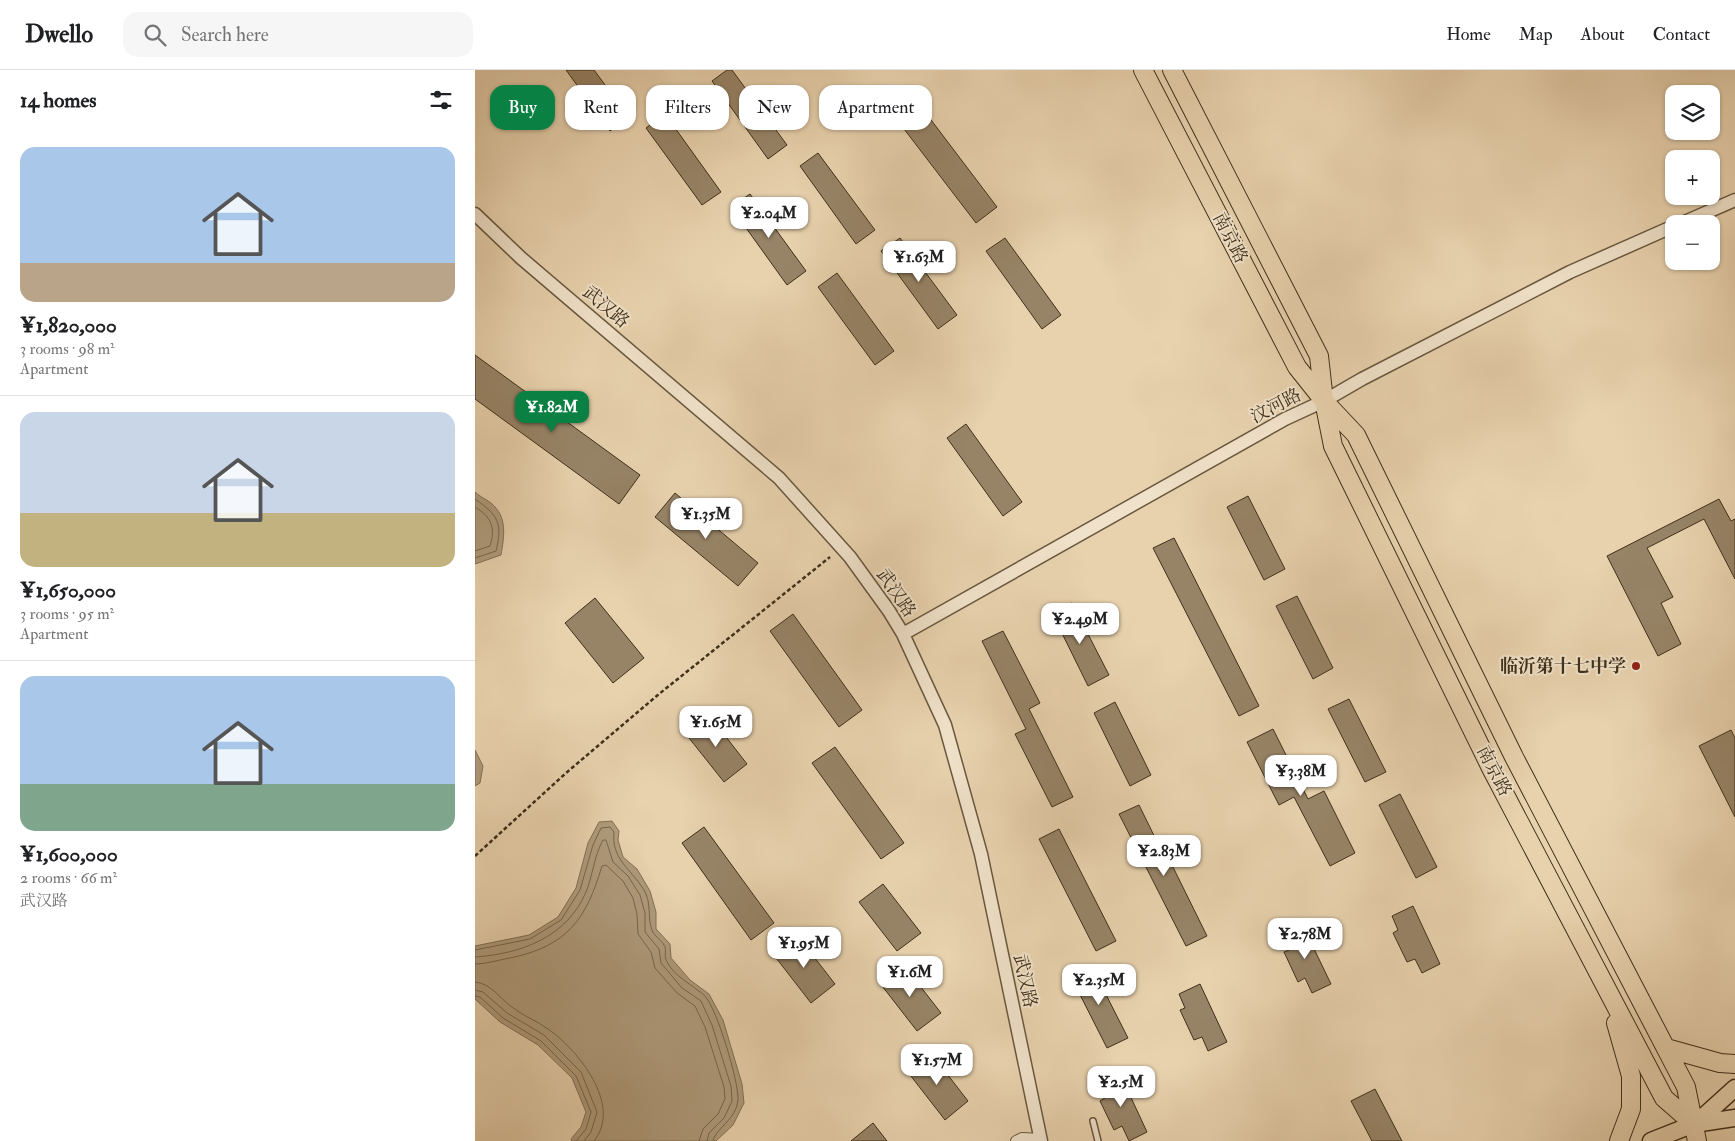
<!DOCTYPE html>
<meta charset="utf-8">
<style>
body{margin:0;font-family:"IM FELL Double Pica","Noto Serif SC",serif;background:#f6f6f6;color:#202124;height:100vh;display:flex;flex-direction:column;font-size:19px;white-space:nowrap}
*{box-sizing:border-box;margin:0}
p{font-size:16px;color:#757577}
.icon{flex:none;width:28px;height:28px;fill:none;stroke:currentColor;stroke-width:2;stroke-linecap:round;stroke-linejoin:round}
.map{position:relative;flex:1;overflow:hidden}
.drawer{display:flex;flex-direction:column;background:#fff;width:475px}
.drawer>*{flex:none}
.top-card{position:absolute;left:15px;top:15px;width:475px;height:45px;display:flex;gap:10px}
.controls{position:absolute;left:1190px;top:15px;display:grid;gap:10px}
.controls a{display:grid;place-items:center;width:55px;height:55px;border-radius:10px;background:#fff;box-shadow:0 1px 4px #0004;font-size:25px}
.price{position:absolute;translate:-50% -42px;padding:0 11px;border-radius:10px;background:#fff;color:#222;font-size:16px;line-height:32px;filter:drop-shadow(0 1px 2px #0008)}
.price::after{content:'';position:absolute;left:50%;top:30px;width:15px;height:11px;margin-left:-8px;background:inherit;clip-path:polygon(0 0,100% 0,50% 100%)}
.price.current{background:#0b8043;color:#fff}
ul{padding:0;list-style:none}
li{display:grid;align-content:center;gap:10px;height:265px;padding:0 20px}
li+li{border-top:1px solid #e0e0e0}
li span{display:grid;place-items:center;height:155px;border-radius:15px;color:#555}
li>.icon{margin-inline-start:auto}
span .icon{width:90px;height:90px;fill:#fffc;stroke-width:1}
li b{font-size:21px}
h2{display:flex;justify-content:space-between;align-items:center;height:60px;padding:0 20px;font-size:21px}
.tag{padding:0 18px;border-radius:15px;background:#fff;box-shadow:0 1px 4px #0004;font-size:18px;line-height:45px}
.tag.current{background:#0b8043;color:#fff}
header{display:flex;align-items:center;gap:30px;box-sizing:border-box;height:70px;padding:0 25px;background:#fff;border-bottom:1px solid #e0e0e0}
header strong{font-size:24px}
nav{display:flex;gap:28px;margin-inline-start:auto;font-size:18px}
.search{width:350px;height:45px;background:#f6f6f6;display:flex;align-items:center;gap:12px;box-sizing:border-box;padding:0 18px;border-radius:15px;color:#757577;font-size:19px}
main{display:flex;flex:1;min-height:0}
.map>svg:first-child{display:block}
</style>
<header>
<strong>Dwello</strong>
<div class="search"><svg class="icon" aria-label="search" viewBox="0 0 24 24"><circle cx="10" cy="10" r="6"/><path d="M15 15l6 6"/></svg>Search here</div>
<nav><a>Home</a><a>Map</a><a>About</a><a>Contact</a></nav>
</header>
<main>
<section class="drawer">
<h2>14 homes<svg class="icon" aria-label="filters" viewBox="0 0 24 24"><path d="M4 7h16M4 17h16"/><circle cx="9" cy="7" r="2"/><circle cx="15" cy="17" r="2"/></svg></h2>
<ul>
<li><span style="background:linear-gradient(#a9c7e8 75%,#b9a48a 0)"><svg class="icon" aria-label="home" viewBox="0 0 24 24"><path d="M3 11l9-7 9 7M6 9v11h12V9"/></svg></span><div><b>¥1,820,000</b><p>3 rooms · 98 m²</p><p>Apartment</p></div></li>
<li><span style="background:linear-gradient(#c9d6e8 65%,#c2b280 0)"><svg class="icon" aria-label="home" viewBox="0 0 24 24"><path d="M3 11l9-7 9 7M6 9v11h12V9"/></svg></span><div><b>¥1,650,000</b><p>3 rooms · 95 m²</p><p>Apartment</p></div></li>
<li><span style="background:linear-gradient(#a9c7e8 70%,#7fa58c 0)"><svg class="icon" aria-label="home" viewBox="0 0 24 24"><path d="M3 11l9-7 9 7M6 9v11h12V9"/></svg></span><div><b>¥1,600,000</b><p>2 rooms · 66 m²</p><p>武汉路</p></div></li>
</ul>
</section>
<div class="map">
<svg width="1260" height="1071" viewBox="0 0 1260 1071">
<rect width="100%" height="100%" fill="#e8d2ae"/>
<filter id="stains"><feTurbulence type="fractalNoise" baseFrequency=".004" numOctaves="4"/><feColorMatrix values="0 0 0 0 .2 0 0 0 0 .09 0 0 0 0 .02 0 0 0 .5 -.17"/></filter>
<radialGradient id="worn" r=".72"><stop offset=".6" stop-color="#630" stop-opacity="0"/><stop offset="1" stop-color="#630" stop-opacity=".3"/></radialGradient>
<path fill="#af9b7c" stroke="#827055" d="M0 422C5 427 11 429 16 433 33 447 29 467 26 485L0 494Z
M0 680 8 696 5 713 0 716Z
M137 751 144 761 143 770 148 787 162 799 175 821 181 842V859L195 874 196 888 215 910 234 924 248 950 267 1014 269 1033 258 1055 241 1071H97L96 1069 106 1057 111 1042 97 1008 63 975 25 952 0 929V876L54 865 83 847 101 818 113 773 124 752Z"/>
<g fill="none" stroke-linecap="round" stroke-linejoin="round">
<path stroke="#77664b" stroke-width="1" d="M0 429C23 445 28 453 21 481L0 488
M0 437C16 446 21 458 15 476L0 481
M0 880 55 869 86 850 105 820 118 775 126 758 135 757 139 762C136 789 156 799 169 820 177 833 172 848 177 860 179 866 186 870 189 875 192 879 189 885 191 890 198 906 218 915 230 926 242 939 264 1012 263 1030 262 1049 239 1060 238 1071
M0 887C46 884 92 867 111 822 118 805 119 786 128 770H131L138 792 153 806 165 825 170 843V862L184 879 186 893 207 918 226 931 237 955 256 1016 257 1031 249 1048 234 1063 232 1071
M0 894C11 894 23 890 35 888 92 876 111 850 127 796L131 795 148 811 158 828 162 844 163 864 176 882 180 898 202 923 220 936 230 957 249 1017 250 1029 243 1044 228 1059 224 1071
M0 912C16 913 25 929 37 937 48 946 62 951 73 959 103 980 148 1035 119 1071
M0 920 8 922 32 943 69 965 106 1002 122 1042 116 1062 109 1071
M0 926 5 927 28 948 66 971 101 1006 116 1042 111 1059 101 1071"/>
</g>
<path fill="#978467" stroke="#3f301a" d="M91 0H119L154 47 135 61Z
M252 0H257L312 75 293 89 237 11Z
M447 38 522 137 501 153 426 55Z
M190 44 246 122 227 135 171 58Z
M343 83 400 160 381 174 325 96Z
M275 124 331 201 312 215 256 137Z
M425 168 482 245 463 259 406 181Z
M530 168 586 245 567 259 511 181Z
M362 203 419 281 400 295 343 217Z
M0 285 165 405 144 434 0 329Z
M491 354 547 432 528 446 472 368Z
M200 423 283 493 263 516 180 447Z
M773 426 810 499 789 510 752 437Z
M1244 429 1256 451 1260 449V509L1229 449 1172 478 1198 527 1186 533 1206 574 1183 586 1132 486Z
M699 468 784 636 764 646 678 478Z
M822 526 858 598 838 609 801 536Z
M120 528 169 588 138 613 90 553Z
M597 533 634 605 613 616 577 543Z
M318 544 387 640 364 657 295 561Z
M528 561 565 633 554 639 598 727 577 737 540 664 551 659 507 571Z
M874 629 911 702 890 712 853 639Z
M640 632 676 705 655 716 619 643Z
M234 645 272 694 249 712 210 663Z
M798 659 833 729 849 721 880 783 855 796 819 727 804 735 772 672Z
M1256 660 1260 668V747L1224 676Z
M360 677 429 773 406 789 337 693Z
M925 724 962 797 941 808 904 735Z
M664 735 693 794 696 793 732 866 711 876 644 744Z
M229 757 299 853 276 870 207 773Z
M584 759 641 871 621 881 564 769Z
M408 814 446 863 422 881 384 832Z
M938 836 965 894 947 903 940 889 932 892 918 863 923 860 917 846Z
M828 856 856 914 837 923 830 908 823 912 809 882 814 880 807 866Z
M322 865 360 914 336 933 298 884Z
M428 894 466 943 442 961 404 912Z
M616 895 653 968 632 978 595 905Z
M725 914 752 972 733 981 727 967 719 970 705 940 710 938 704 924Z
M455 982 493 1031 470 1050 432 1001Z
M645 1004 672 1062 654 1071 647 1056 639 1060 625 1031 630 1028 623 1014Z
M900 1019 927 1071H897L876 1031Z
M398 1053 412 1071H376Z"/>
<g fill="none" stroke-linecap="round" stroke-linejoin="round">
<g stroke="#69583f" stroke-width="8">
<path id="service" d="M618 1051 623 1071"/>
</g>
<g stroke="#69583f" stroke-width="12">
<path id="minor" d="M541 1071 547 1068 566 1069"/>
</g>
<g stroke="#69583f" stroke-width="15">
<path id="tertiary" d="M0 144 46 188 304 408 375 487 414 541 428 564 470 655 506 784 566 1071
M1205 154 1260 130
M428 564 810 349 849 331 887 309 1095 202 1199 156"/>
</g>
<g stroke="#3f301a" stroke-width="19">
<path id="primary" d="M1219 1055 1260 1018
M1176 1071 1219 1054 1260 1048"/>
</g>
<g stroke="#3f301a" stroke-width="20">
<path id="trunk" d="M668 0 822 297 849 331 881 365 1039 687 1211 1017 1222 1071
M697 0 844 286 849 331 858 376 1016 698 1189 1028 1221 1056
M1141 953 1156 1006V1039L1144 1071
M1191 978 1245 993 1260 994"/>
</g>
<path stroke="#3f301a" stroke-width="2.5" stroke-dasharray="4 2.5" stroke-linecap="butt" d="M0 786 91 703 184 624 355 487"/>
<use href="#service" stroke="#f0e2ca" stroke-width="5"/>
<use href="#minor" stroke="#f0e2ca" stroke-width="10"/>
<use href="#tertiary" stroke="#f0e2ca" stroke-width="12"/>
<use href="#primary" stroke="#e8d2ae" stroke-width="16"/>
<use href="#trunk" stroke="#e8d2ae" stroke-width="18"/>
</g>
<circle fill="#8f2418" stroke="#f0e2ca" stroke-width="2" cx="1161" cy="596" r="5"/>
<g text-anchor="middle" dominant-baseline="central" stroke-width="4" stroke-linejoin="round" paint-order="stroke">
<g font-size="18" fill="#3f301a" stroke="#f0e2ca">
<text transform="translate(755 168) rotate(63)">南京路</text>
<text transform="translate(131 237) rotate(40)">武汉路</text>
<text transform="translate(801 336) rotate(-27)">汶河路</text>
<text transform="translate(421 523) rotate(56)">武汉路</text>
<text transform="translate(1019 701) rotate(63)">南京路</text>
<text transform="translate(550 911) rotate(78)">武汉路</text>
</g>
<g font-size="18" font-weight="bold" fill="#3f301a" stroke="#f0e2ca" text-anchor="end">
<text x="1151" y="596">临沂第十七中学</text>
</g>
</g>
<rect width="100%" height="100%" filter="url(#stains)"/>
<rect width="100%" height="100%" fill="url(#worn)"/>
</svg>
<div class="controls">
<a><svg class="icon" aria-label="layers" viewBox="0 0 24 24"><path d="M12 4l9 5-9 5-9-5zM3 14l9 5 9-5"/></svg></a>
<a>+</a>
<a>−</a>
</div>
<b class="price" style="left:294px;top:169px">¥2.04M</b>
<b class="price" style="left:444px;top:213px">¥1.63M</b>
<b class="price current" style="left:77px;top:363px">¥1.82M</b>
<b class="price" style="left:231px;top:470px">¥1.35M</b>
<b class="price" style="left:605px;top:575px">¥2.49M</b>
<b class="price" style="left:241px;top:678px">¥1.65M</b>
<b class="price" style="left:826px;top:727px">¥3.38M</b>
<b class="price" style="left:689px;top:807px">¥2.83M</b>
<b class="price" style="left:830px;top:890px">¥2.78M</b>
<b class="price" style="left:329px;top:899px">¥1.95M</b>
<b class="price" style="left:435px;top:928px">¥1.6M</b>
<b class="price" style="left:624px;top:936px">¥2.35M</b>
<b class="price" style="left:462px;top:1016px">¥1.57M</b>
<b class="price" style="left:646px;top:1038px">¥2.5M</b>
<div class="top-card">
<a class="tag current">Buy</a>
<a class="tag">Rent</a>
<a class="tag">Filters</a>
<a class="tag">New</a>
<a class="tag">Apartment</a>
</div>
</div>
</main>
